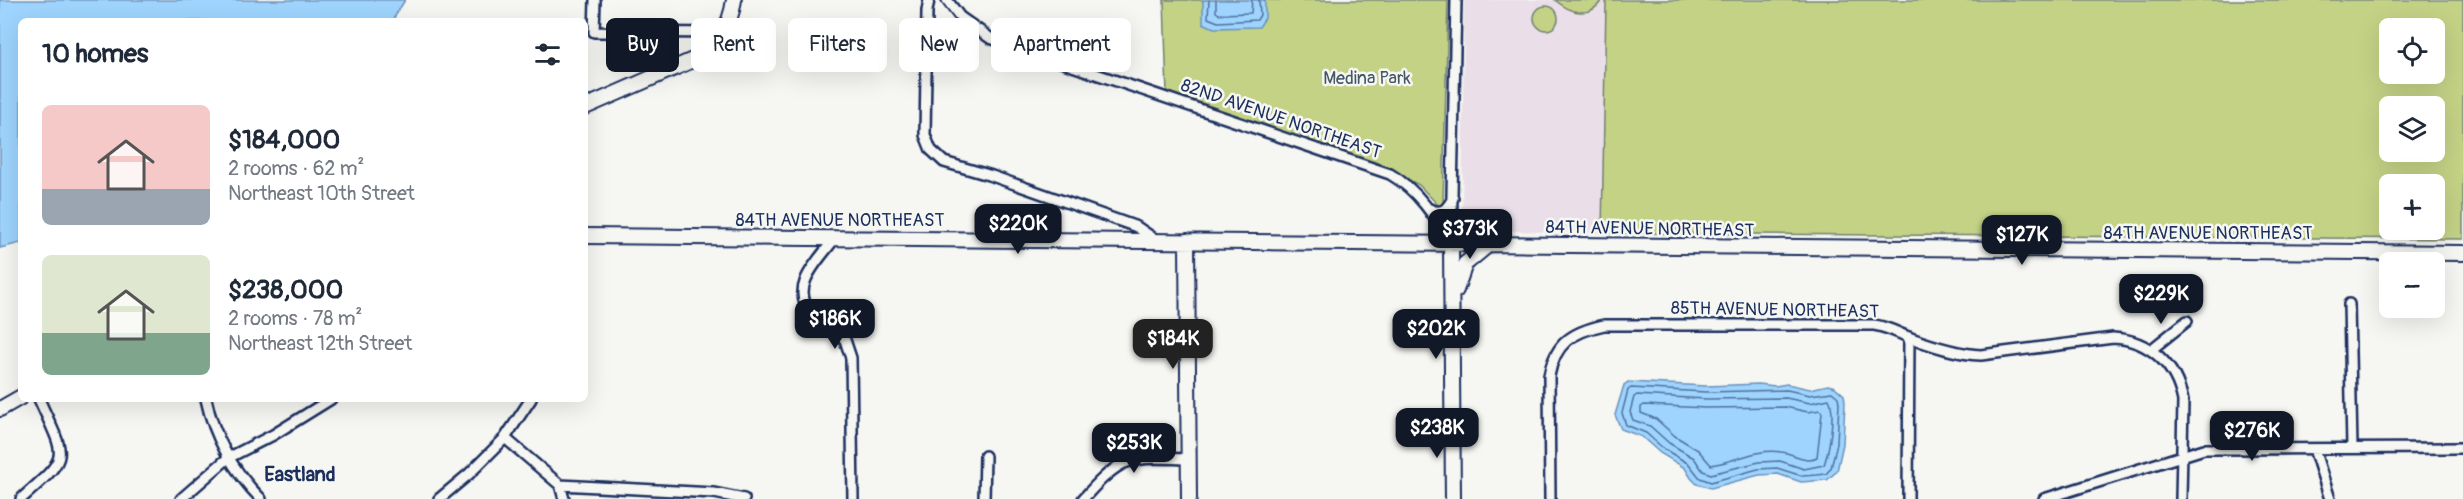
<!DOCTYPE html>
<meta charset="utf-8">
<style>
body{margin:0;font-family:Pangolin,sans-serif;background:#f6f6f7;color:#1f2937;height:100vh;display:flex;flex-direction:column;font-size:22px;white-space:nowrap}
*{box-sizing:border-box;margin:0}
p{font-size:20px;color:#747a83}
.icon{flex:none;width:33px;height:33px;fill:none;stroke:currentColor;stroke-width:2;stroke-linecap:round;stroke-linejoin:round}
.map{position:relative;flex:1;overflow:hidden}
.side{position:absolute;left:18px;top:18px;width:570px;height:384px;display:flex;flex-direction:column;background:#fff;border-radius:9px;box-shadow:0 6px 24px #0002}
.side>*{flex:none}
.guide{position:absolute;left:606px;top:18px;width:570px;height:54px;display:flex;gap:12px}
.tools{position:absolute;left:2379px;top:18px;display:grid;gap:12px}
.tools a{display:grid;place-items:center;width:66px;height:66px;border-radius:9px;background:#fff;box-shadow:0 6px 24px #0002;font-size:30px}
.price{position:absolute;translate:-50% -51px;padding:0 14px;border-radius:12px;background:#111827;color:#fff;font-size:20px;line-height:39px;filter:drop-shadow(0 2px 3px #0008)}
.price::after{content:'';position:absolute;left:50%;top:36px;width:18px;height:14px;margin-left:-9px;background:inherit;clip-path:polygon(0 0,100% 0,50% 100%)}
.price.current{background:#222;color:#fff}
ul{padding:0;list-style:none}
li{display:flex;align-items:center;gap:18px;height:150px;padding:0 24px}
li span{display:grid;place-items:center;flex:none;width:168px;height:120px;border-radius:9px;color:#555}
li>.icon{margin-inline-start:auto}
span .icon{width:72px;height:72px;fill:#fffc;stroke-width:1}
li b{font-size:26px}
h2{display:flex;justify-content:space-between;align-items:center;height:72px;padding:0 24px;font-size:26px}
.tag{padding:0 21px;border-radius:9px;background:#fff;box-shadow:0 6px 24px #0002;font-size:21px;line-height:54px}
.tag.current{background:#111827;color:#fff}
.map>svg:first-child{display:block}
</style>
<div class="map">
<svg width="2463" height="499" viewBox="0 0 2463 499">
<rect width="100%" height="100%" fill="#f6f6f2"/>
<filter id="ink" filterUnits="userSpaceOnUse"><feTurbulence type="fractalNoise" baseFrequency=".0167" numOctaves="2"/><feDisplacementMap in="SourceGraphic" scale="12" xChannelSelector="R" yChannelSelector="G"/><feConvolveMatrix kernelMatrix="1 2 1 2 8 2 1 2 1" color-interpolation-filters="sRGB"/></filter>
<g filter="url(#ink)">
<path fill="#eadfe8" d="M1464 0H1606L1602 233 1462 230Z"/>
<path fill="#c4d286" stroke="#708072" stroke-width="1.5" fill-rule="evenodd" d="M1164 0H1448L1443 204 1440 207 1419 185 1383 166 1167 94Z
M1555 0H1602C1590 19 1570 13 1555 0Z
M1606 0H2463V239L1602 233ZM2390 28H2434V74H2390ZM2390 106H2434V152H2390ZM2390 184H2434V230H2390Z
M1534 18a12 12 0 1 1 24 0a12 12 0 1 1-24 0Z"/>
<path fill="#9ed4fd" stroke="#6a92bd" stroke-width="1.5" d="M0 0H405L392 21H21V243L0 248Z
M1203 0H1265V18L1259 27 1214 28 1203 23Z
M1628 382 1706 386 1759 384 1775 386 1787 384 1810 389 1828 385 1835 387 1844 395 1845 402 1843 444 1837 471 1827 480 1801 482 1778 474 1759 475 1711 488 1697 484 1691 478 1685 468 1660 453 1642 437 1621 429 1615 415 1624 385Z"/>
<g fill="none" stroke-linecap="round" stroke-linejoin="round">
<path stroke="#4f719e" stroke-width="1.5" d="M1209 0 1208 18 1218 22 1257 20 1260 15 1259 0
M1216 0V12L1219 14 1251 13 1252 0
M1631 388 1706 392 1787 390 1810 395 1832 392 1838 397 1839 403 1837 443 1831 468 1826 474 1817 475 1802 476 1777 468 1758 469 1711 482 1700 478 1689 464 1664 449 1646 433 1626 425 1622 413 1628 390Z
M1637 395 1706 399 1786 398 1810 403 1829 399C1836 413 1829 450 1824 465L1804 469 1780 461 1759 462 1711 474 1703 471 1694 458 1669 443 1650 426 1633 420 1630 412 1634 397Z
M1644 405 1706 408 1785 407 1808 412 1820 410 1822 413 1817 457C1806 463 1793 453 1781 452 1757 448 1735 462 1711 465L1698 450 1675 436 1656 419 1641 413V407Z"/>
<g stroke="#1b2f5e" stroke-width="14">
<path id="street" d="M595 0 594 32 724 33
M929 0 927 11 925 135 931 150 944 162 992 176 1137 227 1156 240
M947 0 960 17 990 38 1390 174C1419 191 1434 216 1451 244
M1430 209C1442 215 1447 209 1453 198
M835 238C820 259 788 287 811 312L839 333 845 340 851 358 853 499
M1451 244 1456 0
M2349 304 2352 448
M2152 349 2187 321
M206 399C214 437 234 472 261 499
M505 438 560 485 714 493 744 499
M2314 449 2330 499
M560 485 564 499
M21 499C72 454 66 460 39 399
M181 499 228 458 273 435 331 399
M439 499 469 474 505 438 531 399
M984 499 985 456
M1083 499C1094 487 1107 472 1122 464 1141 455 1168 459 1189 459
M1550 499 1549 376C1555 343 1572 332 1604 325H1874C1888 327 1898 333 1911 338 1933 346 1957 354 1981 355L2113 338C2150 340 2176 365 2183 401L2181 499
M1908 499 1909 337
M2044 499 2204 449 2463 448"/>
</g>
<g stroke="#1b2f5e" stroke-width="18">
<path id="secondary" d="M585 107 695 59C718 44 730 28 734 0
M585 236 2463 253
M1187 241 1189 499
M1451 244 1453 499
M1456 290 1465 264 1488 245
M0 409 21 397"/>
</g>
<use href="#street" stroke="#f6f6f2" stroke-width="9"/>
<use href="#secondary" stroke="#f6f6f2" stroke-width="14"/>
</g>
</g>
<g text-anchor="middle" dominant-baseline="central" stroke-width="5" stroke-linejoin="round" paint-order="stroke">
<g font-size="18" fill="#455868" stroke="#f6f6f2">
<text x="1367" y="78">Medina Park</text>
</g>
<g font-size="18" fill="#1b2f5e" stroke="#f6f6f2">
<text transform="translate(1281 119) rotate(19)">82ND AVENUE NORTHEAST</text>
<text x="840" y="220">84TH AVENUE NORTHEAST</text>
<text transform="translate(1650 229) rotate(1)">84TH AVENUE NORTHEAST</text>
<text x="2208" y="233">84TH AVENUE NORTHEAST</text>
<text transform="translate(1775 310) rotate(1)">85TH AVENUE NORTHEAST</text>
</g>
<g font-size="20" font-weight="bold" fill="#1b2f5e" stroke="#f6f6f2">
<text x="300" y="474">Eastland</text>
</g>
</g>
</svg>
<div class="tools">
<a><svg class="icon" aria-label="locate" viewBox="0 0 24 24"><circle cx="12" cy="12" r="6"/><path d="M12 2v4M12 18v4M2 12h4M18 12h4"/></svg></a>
<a><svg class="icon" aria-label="layers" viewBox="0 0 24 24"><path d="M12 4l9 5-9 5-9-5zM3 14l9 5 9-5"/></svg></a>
<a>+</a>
<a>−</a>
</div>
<b class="price" style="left:1018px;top:255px">$220K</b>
<b class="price" style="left:1470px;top:260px">$373K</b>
<b class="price" style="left:2022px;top:266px">$127K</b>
<b class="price" style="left:2161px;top:325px">$229K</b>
<b class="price" style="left:835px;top:350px">$186K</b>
<b class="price" style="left:1436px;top:360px">$202K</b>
<b class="price current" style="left:1173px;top:370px">$184K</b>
<b class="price" style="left:1437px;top:459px">$238K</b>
<b class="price" style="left:2252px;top:462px">$276K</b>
<b class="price" style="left:1134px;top:474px">$253K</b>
<div class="guide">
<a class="tag current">Buy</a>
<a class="tag">Rent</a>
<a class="tag">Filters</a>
<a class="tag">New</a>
<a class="tag">Apartment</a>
</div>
<section class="side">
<h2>10 homes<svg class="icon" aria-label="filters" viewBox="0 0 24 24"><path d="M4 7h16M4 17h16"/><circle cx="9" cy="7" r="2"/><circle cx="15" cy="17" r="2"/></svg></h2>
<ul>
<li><span style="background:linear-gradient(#f6c9c9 70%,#9aa5b1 0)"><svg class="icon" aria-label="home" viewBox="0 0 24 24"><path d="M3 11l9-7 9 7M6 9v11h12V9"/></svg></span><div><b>$184,000</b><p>2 rooms · 62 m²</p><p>Northeast 10th Street</p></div></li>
<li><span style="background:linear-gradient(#dfe7d0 65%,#7fa58c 0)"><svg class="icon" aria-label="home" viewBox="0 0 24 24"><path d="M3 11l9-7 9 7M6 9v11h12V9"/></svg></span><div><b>$238,000</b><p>2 rooms · 78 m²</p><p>Northeast 12th Street</p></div></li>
</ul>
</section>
</div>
